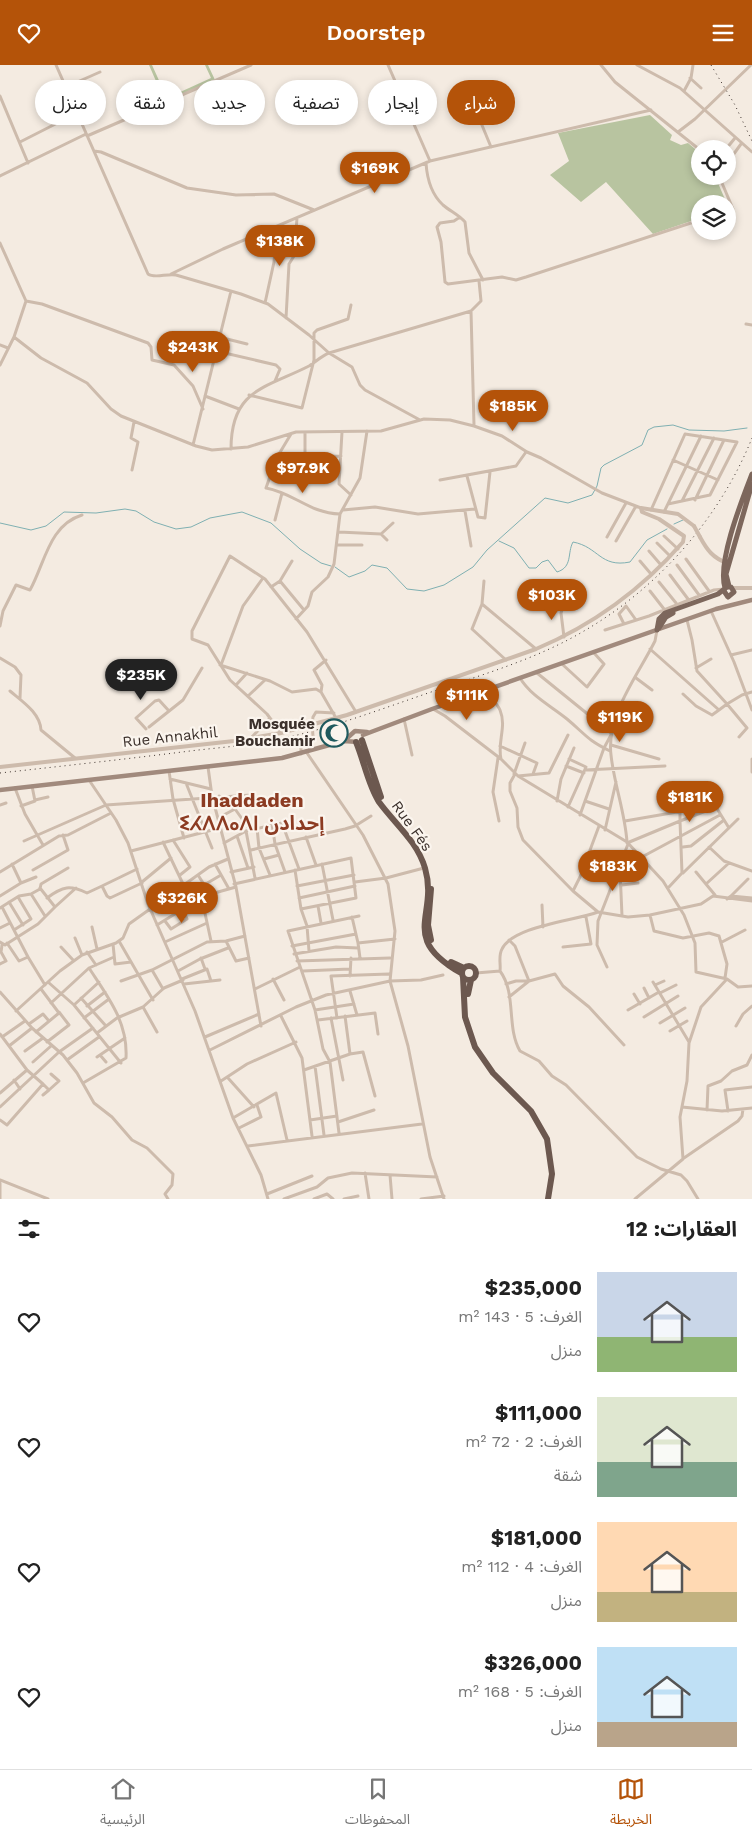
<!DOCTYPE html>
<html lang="ar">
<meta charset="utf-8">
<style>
body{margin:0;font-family:"Work Sans","Noto Sans Arabic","Noto Sans Tifinagh",sans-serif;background:#f2f2f2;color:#222;direction:rtl;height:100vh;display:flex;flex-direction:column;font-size:19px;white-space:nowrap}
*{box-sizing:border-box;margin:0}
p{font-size:16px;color:#767676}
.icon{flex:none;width:28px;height:28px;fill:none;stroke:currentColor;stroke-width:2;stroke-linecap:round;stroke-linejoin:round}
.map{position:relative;height:1134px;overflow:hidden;direction:ltr}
.details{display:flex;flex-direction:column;background:#fff;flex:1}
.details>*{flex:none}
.hud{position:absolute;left:15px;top:15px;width:500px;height:45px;direction:rtl;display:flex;gap:10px}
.fabs{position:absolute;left:691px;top:75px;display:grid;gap:10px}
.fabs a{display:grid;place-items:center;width:45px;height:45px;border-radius:50%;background:#fff;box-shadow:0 2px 8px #0003;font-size:25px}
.price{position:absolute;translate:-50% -42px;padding:0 11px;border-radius:18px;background:#b45309;color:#fff;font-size:16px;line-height:32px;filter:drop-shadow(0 1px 2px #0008)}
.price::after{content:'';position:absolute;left:50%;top:30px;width:15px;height:11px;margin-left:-8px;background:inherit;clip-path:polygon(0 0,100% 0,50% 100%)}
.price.current{background:#222;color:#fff}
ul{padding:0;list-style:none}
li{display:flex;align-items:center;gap:15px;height:125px;padding:0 15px}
li span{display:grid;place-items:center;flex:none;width:140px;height:100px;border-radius:0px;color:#555}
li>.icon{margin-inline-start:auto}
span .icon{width:60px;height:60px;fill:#fffc;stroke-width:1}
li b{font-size:21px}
h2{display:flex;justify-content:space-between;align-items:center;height:60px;padding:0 15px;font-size:21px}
.pill{padding:0 18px;border-radius:22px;background:#fff;box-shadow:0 2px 8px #0003;font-size:18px;line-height:45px}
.pill.current{background:#b45309;color:#fff}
header{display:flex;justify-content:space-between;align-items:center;height:65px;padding:0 15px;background:#b45309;color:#fff;font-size:22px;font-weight:600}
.tab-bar{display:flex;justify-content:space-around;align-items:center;height:70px;border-top:1px solid #e0e0e0;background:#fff;font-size:14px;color:#767676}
.tab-bar a{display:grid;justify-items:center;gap:2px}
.tab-bar .current{color:#b45309}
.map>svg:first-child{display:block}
</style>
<header><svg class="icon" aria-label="menu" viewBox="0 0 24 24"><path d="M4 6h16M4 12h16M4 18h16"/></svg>Doorstep<svg class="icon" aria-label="heart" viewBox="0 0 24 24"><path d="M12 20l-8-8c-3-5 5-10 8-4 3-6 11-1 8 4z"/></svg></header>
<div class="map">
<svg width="752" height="1134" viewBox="0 0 752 1134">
<rect width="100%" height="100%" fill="#f4ebe1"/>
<path fill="#b8c4a0" d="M149 0H152L167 33 211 13 205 0H208L215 15 165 37Z
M650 50 672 70 670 75 681 80 688 78 700 88V111H715L727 139H700V153L653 169 606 117 581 137 550 110 569 96 558 68Z"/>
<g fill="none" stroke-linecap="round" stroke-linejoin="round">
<path stroke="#7fb0b2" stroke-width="1" d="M0 458 31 465 46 461 64 447 96 448 125 444 136 446 154 457 176 464 191 462 210 453 242 447 271 458 300 484 321 498 331 501
M674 459 683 455
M499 476 514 483 529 503H536L542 497 548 495 557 507C573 502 567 488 573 477 599 482 600 503 630 497L647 475 667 464
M335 502 349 512 365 506 372 500 387 503 407 524 424 526 444 520 473 502 487 485 545 433 568 438 592 430 597 421 601 403 604 400 642 380 648 365 654 362 673 360 689 365 724 366 747 363"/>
<path stroke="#cdbbac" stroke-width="3" d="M56 0 148 209C155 214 167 208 176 210L241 229 268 239 309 270 329 288 352 302 360 320 365 325 420 355
M388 0 430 96
M601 0 615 17 700 85
M637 0 680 23 752 87
M690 13 701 23
M465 19 491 82
M66 22 100 7
M684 26 691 13 693 0
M0 31 28 98
M678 67 695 54 751 0
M87 71 251 0
M20 77 77 48
M726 84 735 73
M94 86 101 87 187 123 236 130 274 129 314 145
M728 97 741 79
M426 98C427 113 431 129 443 140 450 146 459 150 465 157L469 188 483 215
M0 111 86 69
M719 111 733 144 728 146
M460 152 454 156 440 158 437 162 441 177 445 217 448 219 502 212 516 215 526 212 700 155
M0 178 26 236 14 272 0 300
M171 209 223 184 430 96 651 45
M26 236 42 239 148 278 151 282 152 295 174 300 193 321 203 344
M265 238 274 197 277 161
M471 246 474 360
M286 253 289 199 294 191 297 153
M746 259 752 260
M14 272 41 293 87 318 111 344 121 351 196 381 212 385 248 382 296 367 381 366 424 354 450 355 474 361 502 371 527 387 541 393 602 428 641 443
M219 272 247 279
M0 280 8 283
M216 286 276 300 280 304 275 316
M249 330 302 343 314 295V268L317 265 348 254 351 240
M205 331 239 344
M305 367V406
M342 367 339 419 351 430
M291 369 276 394 266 423C294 428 309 448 340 449
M193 380 231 226
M231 384C231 324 266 323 309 301 316 297 321 291 329 288L471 246 481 236 479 216
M314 392 341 391
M673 395 718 415
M132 405 138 377 131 373 134 357
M467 411 478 452 485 453 490 407
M440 415 516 401 526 387
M695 435 724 375
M682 436 714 373
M343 445 375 442 418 449 475 444
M651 445 685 369 737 377 710 430 668 439
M465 446 471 481
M664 447 701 371
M275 455 282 428
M339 467 381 469 387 475
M381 469 393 458
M664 471 678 484
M607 472 626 438
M616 476 636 441
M657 478 670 491
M337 480H362
M649 486 661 500
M686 494 709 526
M640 496 651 509
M677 500 699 530
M670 510 688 534
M280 516 304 545
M484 516 482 539 472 564 506 595
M659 517 676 538
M271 522 280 516 292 496
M650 526 664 544
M482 539 536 584
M563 542 561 548 564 572
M711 546 734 597 752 645
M296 554 308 541 312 527 328 512 334 499 340 449 360 413 367 366
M687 555 692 575 697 606 727 639 742 630 752 627
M624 559 619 549 626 541 636 555
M0 561 3 546 16 520 30 525C45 498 49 460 82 450
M605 565 649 551 714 525 724 524
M650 584 719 645 727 639 747 663 739 672
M731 590 752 585
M0 593 15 602 21 610 20 633
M562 599 587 622 604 599 594 588
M220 600 270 616 292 627 316 624 321 627 336 653
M221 600 243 541 263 513
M696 603 711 594
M537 608 611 668
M520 613C531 631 551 641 567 654 585 669 587 675 610 686
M636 613 652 625
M236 620 247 608
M486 625C490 633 497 638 500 645 507 662 497 677 501 694
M10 626C23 637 40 648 41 665L75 693
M321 627 322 620 314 605 326 595
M683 629 696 641 712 650 719 645
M248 631 265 615
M433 644 445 651 501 694 518 711 627 777 663 816 684 850 695 878 696 907 727 914 738 922 752 921
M404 654 412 690
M312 659 313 652 316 647 334 648
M149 662 183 635 202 603
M146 664 136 653 155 636 159 635 169 646
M281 668 267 649 230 615 208 580 192 574V566L230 491 265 514 307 567 356 647
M250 674 270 653
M611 680 659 694
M500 681 537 698 533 709
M307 688 363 770 388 819 395 866 390 916 408 981 430 1092 444 1134
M301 689V682L311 676 313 671
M498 693 493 727 499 756
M752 694V707
M566 701 584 708
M208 702 212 731 236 822 261 961
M585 705 665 701
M169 706 173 734 184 773
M514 709 525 678
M515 709 510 718V726L517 743 518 762 523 775 573 826 598 847 628 852 650 850 701 839 713 831 752 836
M518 711 549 708 568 670
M170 714 211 724
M89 715 116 755 128 778 148 839 195 946 233 1053 261 1110 268 1134
M186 718 212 783
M15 723 25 749 43 780
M219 731 235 744 250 765
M35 735 48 732
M557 736 561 714 574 683
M585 736 609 744
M0 740 6 738
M21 741 35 736 32 721
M568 742 586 702 569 694
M580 750 604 683 612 668
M218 753 235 744
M625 756 677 747 680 748V756L716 742 729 763
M272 759 275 779 285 807
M231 763 245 757
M257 763 259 783 270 810
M605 765 616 717
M246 766 255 813
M237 771 248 803
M306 772 316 800
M173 775 190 802 180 810
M24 776 106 740 251 730
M163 777 184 821
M627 777C625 747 614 719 611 690 606 650 638 610 655 576L657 565
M224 778 246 766 282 758 299 804
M627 778 680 756 682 808 668 823
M683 782 691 781 724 755
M709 782 724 796 752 806
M251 785 345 764 355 761 371 751
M131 786 220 763
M640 793 720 750
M264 794 279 790
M215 799 229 824
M322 799 333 855
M33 805 68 785 63 770
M295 805 301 844 307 861 309 886
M620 805 622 851
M0 807 59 771 68 770 111 748
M231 807 254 802
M696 807 715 830
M683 808 738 754
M198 810 210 829
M142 817 171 793
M189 817 203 839 211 876
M355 817 386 813 424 803
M21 818 36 812
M234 819 351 793 356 833 301 844
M706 819 729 798
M204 820 221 810
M622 820 638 818
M102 821 137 804
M297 821 354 810
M40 823 55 842 76 823
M573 826 580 812 599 761
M31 829 40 824 41 819 68 803
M0 831 21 818 12 799
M731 831 748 814
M200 832 236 822
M47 833C63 821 70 820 87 828L102 821 107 831 110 833 142 818
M299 833 355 821
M727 834 731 831 752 833
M9 837 23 860
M542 840 543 862
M318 841 321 858
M2 842 28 892
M0 843 19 831 31 829 45 851
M650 850 654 866 683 873 709 868 719 871 727 899 725 913
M352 852 358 878
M165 856 171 864 187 854 183 844
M157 860 183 844 173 829
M92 862 97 884
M0 863 10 858
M14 865 31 854 18 832
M75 873 82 890
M119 876 153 935
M226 876 236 896 249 893
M0 877 5 880 38 859 55 842
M165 877 207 858
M722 877 745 865
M7 878 19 896 28 892 45 920
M113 879 115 899 131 897
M292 881 356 869
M61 882 74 896
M563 882 591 879 586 852
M87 887 96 900
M294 889 336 882 358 883
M201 893 205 904
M360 893 358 878 395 874
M297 896 390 893
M0 899 6 896 1 887 2 880
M607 902 597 880 598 856 628 779
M152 905 163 924
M178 906 200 894 228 883
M303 906 350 904
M500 906C517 929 506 962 520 986L539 996 552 1011 566 1020 637 1092 661 1104 681 1110 687 1116 698 1134
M476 908 500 906C501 899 498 891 502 884 513 861 574 856 598 847
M350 911 351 893
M182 914 207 904 211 916
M273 914 284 935
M121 916 152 905 207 877 226 876 245 871
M48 917 74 940 121 998
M653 917 689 977
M184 919 220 915
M506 919 516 916H529L555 909 563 921 589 942 624 980
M655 920 664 916
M644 923 649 933
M255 924 300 902
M350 926 357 950
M0 927 32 963 63 990 77 1008 94 1038 112 1052 132 1075 147 1083 173 1109 172 1120 165 1129 168 1134
M660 928 676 920
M634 929 640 939
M509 932 529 916 515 881 509 875
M81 933 106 961
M51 938 89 903 114 892
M74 940 99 917
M87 941 105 927
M143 942 157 967
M315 945 354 939
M628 945 659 927
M16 946 60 906 82 890 116 878 123 873 129 859 209 802 228 794
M281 951 302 993 312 1071
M345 951 350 989
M644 952 678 931
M84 953 109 934
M331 953 343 1015
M337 953 331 911 389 909
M318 955 375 948 378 969
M660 958 685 943
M29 959 43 949 49 956
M736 961 743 949 752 941
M670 966 687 956
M36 967 59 948 41 924
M97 968 117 953 143 942 164 923 183 915
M0 969 27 1005 43 1019 7 1060 0 1055
M2 972 25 956
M205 972 259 949
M47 977 69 960 59 947
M9 981 32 963
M210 985 296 942 326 930 390 916 421 915 443 910
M25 986 43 973
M100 990 106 997
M97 992 125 973
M67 995 99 972
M33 997 51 981
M315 1001 324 1070
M304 1005 350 989 363 987 375 1031
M228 1013 254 1042
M14 1015 20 1024
M221 1016 247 999 296 977
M83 1018 126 993C128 957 108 932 89 903
M43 1019 49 1025 43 1030
M49 1025 59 1016 51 1009
M0 1028 27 1005
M0 1042 59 987 93 963
M682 1042 722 1046 752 1043
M707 1045 708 1021 721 1016 732 1006 747 1000 752 990
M728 1046 725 1025 752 1022
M233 1053 276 1028 287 1075
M310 1055 337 1051
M338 1057 374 1045
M239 1063 261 1052 257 1040
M339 1068 330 997 323 984 315 945 288 866 359 851
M248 1081 422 1059
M684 1093 738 1056 742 1051 743 1044
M365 1108 369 1134
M390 1110 392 1134
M0 1115 48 1134
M0 1118V1134
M267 1129 312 1111
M284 1134 317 1122 328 1113 352 1108 437 1112
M314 1134 327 1129 333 1134
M344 1134 358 1131
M421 1134 444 1131
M635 1134 683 1094 680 1052 687 1016 689 978 701 942 727 914"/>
<path stroke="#cdbbac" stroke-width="4" d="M641 443 678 449 694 461
M700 472C707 485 713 493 727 498
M733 523H752
M0 702 234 676 281 668 347 650 536 584C593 560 643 523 683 477L684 471 659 454 642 447 641 443"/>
<path stroke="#a18a7d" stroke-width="4.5" d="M363 670 432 644 716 544 752 535
M345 675 355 666 367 667
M0 725 282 693 344 676 358 677"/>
<path stroke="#7d675c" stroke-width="5" d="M729 521 726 509 752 419
M725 523C717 497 742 435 752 409
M659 563 666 552 673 548
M657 565 659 554 665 548 718 529 727 522H731L734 527 728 532 724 526"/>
<path stroke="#6c584f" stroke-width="6" d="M362 675 381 732
M356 677C364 696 368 720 379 737 395 759 417 776 425 803 439 851 398 872 461 908
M431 824 428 860 431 875
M451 897 464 903
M462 908a7 7 0 1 1 14 0a7 7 0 1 1-14 0Z
M463 912 465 952 475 982 493 1008 531 1046 547 1074 552 1109 548 1134
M468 929 471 915"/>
<path stroke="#3b302b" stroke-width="1" stroke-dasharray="1 4" stroke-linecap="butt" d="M711 0 735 40 752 76
M0 708C63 701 127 694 190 686 223 682 257 680 289 672 341 660 392 640 443 623 491 607 540 592 584 566 658 523 720 453 752 373"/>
<path stroke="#cdbbac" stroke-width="3" d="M312 659 313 671"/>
<path stroke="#cdbbac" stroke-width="4" d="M694 461 700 472"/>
</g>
<defs>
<g id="mosque-ring" transform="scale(1.4375)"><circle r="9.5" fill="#fbf5ee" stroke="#1f5a5e" stroke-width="1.5"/><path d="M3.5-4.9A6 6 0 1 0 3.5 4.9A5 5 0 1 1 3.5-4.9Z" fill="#1f5a5e"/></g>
</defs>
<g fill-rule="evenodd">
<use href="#mosque-ring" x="334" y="668"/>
</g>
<g text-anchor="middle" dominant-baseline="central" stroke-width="4.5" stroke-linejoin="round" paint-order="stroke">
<g font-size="15" font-weight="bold" fill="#3b302b" stroke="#fbf5ee" text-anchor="end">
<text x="315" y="659">Mosquée<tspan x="315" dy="17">Bouchamir</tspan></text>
</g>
<g font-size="15" fill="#3b302b" stroke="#fbf5ee">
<text transform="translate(170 672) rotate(-6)">Rue Annakhil</text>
<text transform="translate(412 761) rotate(54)">Rue Fés</text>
</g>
<g font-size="20" font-weight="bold" fill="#8c3b22" stroke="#fbf5ee">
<text x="252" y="735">Ihaddaden<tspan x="252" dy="23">ⵉⵃⴷⴷⴰⴷⵏ إحدادن</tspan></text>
</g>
</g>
</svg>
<div class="fabs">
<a><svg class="icon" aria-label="locate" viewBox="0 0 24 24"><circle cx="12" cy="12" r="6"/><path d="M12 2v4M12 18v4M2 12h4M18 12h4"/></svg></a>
<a><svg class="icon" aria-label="layers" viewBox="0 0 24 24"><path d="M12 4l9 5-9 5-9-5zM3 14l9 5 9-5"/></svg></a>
</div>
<b class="price" style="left:375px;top:129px">$169K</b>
<b class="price" style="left:280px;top:202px">$138K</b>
<b class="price" style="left:193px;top:308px">$243K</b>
<b class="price" style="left:513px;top:367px">$185K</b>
<b class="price" style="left:303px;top:429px">$97.9K</b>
<b class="price" style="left:552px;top:556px">$103K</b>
<b class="price current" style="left:141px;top:636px">$235K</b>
<b class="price" style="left:467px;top:656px">$111K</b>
<b class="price" style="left:620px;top:678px">$119K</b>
<b class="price" style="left:690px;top:758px">$181K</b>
<b class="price" style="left:613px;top:827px">$183K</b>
<b class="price" style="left:182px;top:859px">$326K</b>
<div class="hud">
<a class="pill current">شراء</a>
<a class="pill">إيجار</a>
<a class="pill">تصفية</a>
<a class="pill">جديد</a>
<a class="pill">شقة</a>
<a class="pill">منزل</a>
</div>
</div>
<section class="details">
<h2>العقارات: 12<svg class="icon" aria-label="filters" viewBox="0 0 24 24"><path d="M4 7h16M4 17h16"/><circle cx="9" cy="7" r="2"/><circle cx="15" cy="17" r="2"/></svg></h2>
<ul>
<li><span style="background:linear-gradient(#c9d6e8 65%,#8fb573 0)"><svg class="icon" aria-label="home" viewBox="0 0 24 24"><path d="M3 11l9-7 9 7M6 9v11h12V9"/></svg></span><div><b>$235,000</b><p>الغرف: 5 · 143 m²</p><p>منزل</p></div><svg class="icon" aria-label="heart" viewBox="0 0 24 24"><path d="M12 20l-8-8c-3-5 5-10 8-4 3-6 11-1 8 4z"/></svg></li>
<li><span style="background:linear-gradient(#dfe7d0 65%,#7fa58c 0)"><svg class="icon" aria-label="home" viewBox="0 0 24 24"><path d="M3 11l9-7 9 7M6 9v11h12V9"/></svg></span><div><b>$111,000</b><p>الغرف: 2 · 72 m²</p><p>شقة</p></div><svg class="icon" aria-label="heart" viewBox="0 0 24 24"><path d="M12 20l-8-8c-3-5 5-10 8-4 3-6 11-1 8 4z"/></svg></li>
<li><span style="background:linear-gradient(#ffd9b3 70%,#c2b280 0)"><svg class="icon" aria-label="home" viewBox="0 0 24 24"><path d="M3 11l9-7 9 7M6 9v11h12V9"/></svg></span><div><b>$181,000</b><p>الغرف: 4 · 112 m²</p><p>منزل</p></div><svg class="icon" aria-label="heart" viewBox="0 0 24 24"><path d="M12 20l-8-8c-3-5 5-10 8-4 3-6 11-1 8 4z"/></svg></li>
<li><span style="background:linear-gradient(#bfe0f5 75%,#b9a48a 0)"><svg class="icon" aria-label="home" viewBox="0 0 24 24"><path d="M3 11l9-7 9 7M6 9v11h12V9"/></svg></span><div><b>$326,000</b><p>الغرف: 5 · 168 m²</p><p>منزل</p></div><svg class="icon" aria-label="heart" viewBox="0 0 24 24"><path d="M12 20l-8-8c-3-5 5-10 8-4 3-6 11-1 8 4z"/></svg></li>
</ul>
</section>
<nav class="tab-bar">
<a class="current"><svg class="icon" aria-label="map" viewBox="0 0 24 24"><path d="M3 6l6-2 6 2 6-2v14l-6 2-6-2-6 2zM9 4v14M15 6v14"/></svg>الخريطة</a>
<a><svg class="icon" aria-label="saved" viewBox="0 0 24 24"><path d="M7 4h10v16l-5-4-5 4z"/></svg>المحفوظات</a>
<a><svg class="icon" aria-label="home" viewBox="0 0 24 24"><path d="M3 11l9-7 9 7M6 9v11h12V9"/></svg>الرئيسية</a>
</nav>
